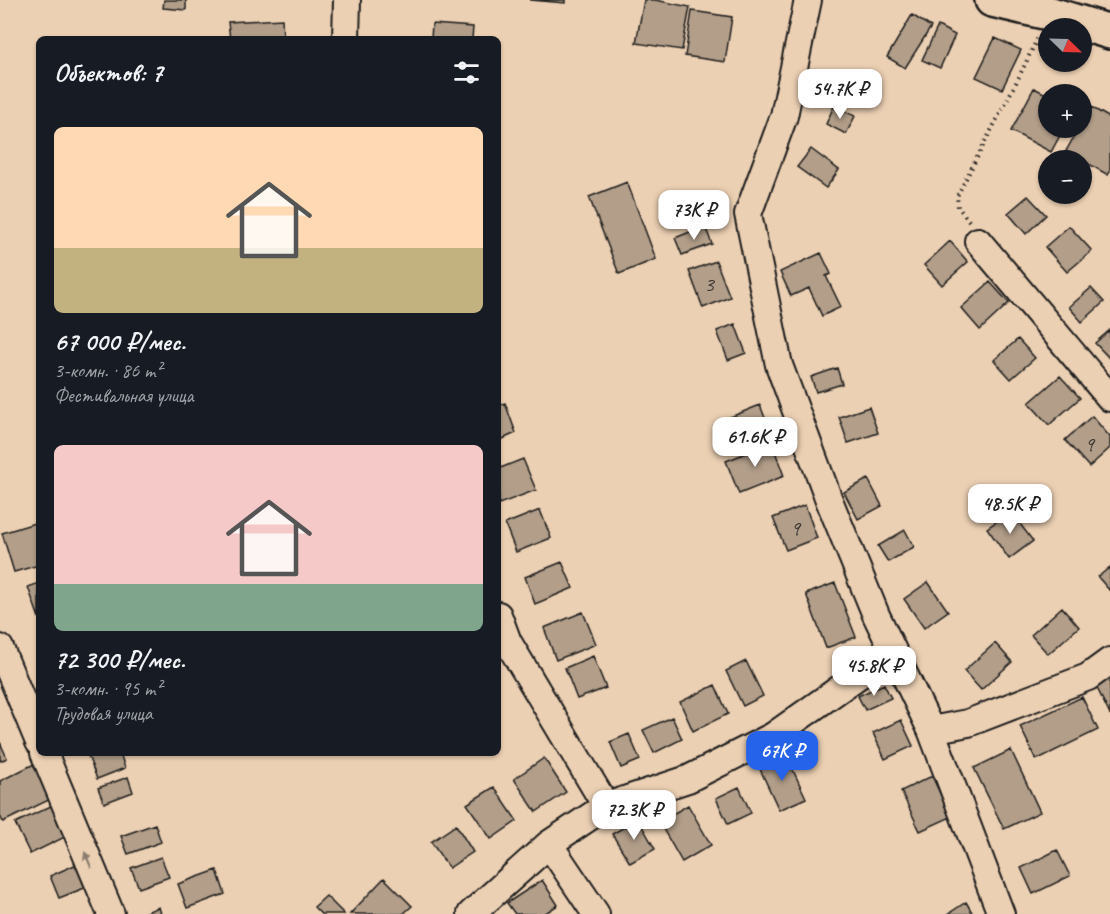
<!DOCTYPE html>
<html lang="ru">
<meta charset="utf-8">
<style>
body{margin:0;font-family:Caveat,sans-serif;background:#20242c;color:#f1f3f6;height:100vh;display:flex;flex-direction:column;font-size:22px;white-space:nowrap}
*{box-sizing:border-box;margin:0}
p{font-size:20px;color:#9ea1a6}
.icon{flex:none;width:33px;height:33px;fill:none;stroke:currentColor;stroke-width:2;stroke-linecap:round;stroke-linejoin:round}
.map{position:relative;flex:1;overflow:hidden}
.sheet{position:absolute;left:36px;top:36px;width:465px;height:720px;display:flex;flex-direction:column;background:#171b24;border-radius:9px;box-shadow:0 2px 4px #0004}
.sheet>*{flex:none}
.needle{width:39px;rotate:113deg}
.tools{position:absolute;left:1038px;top:18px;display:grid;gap:12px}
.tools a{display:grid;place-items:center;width:54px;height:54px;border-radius:50%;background:#171b24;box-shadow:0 2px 4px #0004;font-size:30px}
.price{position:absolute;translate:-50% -51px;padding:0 14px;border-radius:12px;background:#fff;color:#222;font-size:20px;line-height:39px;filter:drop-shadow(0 2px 3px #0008)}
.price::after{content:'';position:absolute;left:50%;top:36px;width:18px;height:14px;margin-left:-9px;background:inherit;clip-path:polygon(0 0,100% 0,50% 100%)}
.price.active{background:#2563eb;color:#fff}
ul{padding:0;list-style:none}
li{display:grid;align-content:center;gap:12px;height:318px;padding:0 18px}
li span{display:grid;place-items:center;height:186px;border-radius:9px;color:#555}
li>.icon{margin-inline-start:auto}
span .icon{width:108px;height:108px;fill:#fffc;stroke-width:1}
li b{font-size:26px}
h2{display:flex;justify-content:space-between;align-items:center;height:72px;padding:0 18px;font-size:26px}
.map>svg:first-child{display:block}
</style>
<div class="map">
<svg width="1110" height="914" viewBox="0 0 1110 914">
<rect width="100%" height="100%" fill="#ecd0b3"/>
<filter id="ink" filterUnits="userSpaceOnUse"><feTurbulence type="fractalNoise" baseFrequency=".0167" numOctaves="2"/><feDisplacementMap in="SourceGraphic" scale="12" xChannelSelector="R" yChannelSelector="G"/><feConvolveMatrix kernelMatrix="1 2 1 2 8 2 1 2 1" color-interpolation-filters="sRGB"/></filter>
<g filter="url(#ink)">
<path fill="#b29e89" stroke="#1c1c1c" stroke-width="1.5" d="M164 0H186V10L163 8Z
M530 0H565V3Z
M644 0H655L690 7 682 50 636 43Z
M692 11 732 17 725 62 685 56Z
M912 15 931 27 905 68 887 57Z
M282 19 283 39H230L228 22Z
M432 24 473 27 472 39H431Z
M938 26 955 35 940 68 922 60Z
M995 38 1021 50 1002 89 976 77Z
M1034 88 1048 95V128H1064L1051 152 1011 131Z
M834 106 855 116 846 134 826 124Z
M1091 107 1110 118V171L1108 175 1066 151 1079 128H1082V124Z
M811 149 839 170 826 188 797 167Z
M627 182 656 259 619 274 589 197Z
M1028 196 1046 215 1026 234 1008 213Z
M705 226 712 244 682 255 675 238Z
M1069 226 1092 251 1067 272 1045 247Z
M950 241 968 262 942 285 924 265Z
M821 253 831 274 826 276 841 307 822 316 809 288 791 296 780 272Z
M716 261 730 297 703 308 689 271Z
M990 282 1009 303 980 330 961 308Z
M1091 288 1104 302 1082 322 1069 307Z
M735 324 746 353 728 360 717 331Z
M1110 330V359L1095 343Z
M1018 339 1035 358 1011 379 994 360Z
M837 368 842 384 816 392 811 377Z
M1060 376 1080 398 1049 425 1029 403Z
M505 403 516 433 498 441V406Z
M760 405 769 428 737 441 728 418Z
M869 407 878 433 848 443 839 417Z
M1092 416 1110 437V448L1089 467 1065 440Z
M772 443 784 476 739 494 726 461Z
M523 459 536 490 499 504 498 469Z
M868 479 882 506 858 519 844 492Z
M805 505 817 538 786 550 773 518Z
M540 510 551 538 516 552 505 524Z
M1011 512 1033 541 1009 559 987 528Z
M38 522 39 565 14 572 2 533Z
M905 530 914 547 888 562 878 546Z
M562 562 573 588 535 604 525 577Z
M1110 567V591L1098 577Z
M928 582 948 611 924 628 904 599Z
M39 583V618L28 587Z
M835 583 856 637 826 648 806 594Z
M1062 607 1079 627 1048 654 1031 635Z
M583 612 596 644 556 660 544 628Z
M995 643 1012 662 981 690 964 671Z
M593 656 606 688 577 699 565 668Z
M746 661 763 696 743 706 726 671Z
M1110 678V715L1095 684Z
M884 684 891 698 865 710 858 696Z
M715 685 728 714 693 731 680 702Z
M1082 697 1098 730 1036 760 1020 726Z
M672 717 682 739 654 753 643 730Z
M901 720 913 746 885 759 873 733Z
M629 734 640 760 621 768 610 742Z
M0 742 7 758 0 761Z
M1011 750 1040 812 1004 829 974 768Z
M87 753H120L125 768 97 779Z
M786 755 806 798 779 810 759 767Z
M544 758 566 792 536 812 514 779Z
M36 763 53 798 3 822 0 816V781Z
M932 776 951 817 920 831 901 791Z
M128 777 133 792 104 803 98 788Z
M494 787 517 821 491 839 467 804Z
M739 787 751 813 728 824 716 798Z
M55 804 69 835 30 854 15 823Z
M688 805 711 845 682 862 659 822Z
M638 819 655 849 630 863 612 834Z
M155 824 161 842 128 854 121 836Z
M456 825 473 852 449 868 431 842Z
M1057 850 1070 876 1033 894 1021 868Z
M161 857 169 877 139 888 131 868Z
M77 864 87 887 59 898 50 876Z
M217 870 225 894 187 908 178 884Z
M384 878 412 906 403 914H350Z
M542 880 558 905 544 914H515L507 903Z
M326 896 344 914H321L314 907Z
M966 902 973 914H948Z
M159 907 161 914H141Z"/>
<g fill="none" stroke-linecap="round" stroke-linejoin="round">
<g stroke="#1c1c1c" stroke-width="30">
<path id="minor" d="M808 0 784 116 748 214 779 365 829 500 876 615 931 730 1001 914
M346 39 347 0
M978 241 1110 398
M498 615 508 642 606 806
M0 648 39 742
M931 730 968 723 1088 677 1110 661
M44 753 111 914
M549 844 596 914
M471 914 549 844 606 806 688 779 773 736 893 651"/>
</g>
<g stroke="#1c1c1c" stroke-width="38">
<path id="tertiary" d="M992 0 1048 13 1110 32"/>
</g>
<path stroke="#1c1c1c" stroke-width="4" stroke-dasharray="1.5 4.5" stroke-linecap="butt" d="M969 221 958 207 957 196 1019 77 1037 39"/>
<use href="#minor" stroke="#ecd0b3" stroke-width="26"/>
<use href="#tertiary" stroke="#ecd0b3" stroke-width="33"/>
</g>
<defs><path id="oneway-solid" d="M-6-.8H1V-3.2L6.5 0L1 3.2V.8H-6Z" transform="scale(1.5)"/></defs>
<use fill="#8e7f6f" href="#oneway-solid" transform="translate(88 860) rotate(-113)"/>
</g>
<g text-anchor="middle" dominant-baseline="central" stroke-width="4.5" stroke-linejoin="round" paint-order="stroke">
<g font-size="22" fill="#423c37">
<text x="709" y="284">3</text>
<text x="1089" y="444">9</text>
<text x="795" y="528">9</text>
</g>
</g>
</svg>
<div class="tools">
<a><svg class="needle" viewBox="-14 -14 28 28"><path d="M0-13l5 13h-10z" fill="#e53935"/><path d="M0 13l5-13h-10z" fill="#9ea1a6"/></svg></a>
<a>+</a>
<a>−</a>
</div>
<b class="price" style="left:840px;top:120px">54.7K ₽</b>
<b class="price" style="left:694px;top:241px">73K ₽</b>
<b class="price" style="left:755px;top:468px">61.6K ₽</b>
<b class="price" style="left:1010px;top:535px">48.5K ₽</b>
<b class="price" style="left:874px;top:697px">45.8K ₽</b>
<b class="price active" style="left:782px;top:782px">67K ₽</b>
<b class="price" style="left:634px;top:841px">72.3K ₽</b>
<section class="sheet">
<h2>Объектов: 7<svg class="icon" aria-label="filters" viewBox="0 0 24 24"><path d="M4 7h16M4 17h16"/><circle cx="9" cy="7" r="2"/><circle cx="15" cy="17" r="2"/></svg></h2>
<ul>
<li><span style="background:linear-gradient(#ffd9b3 65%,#c2b280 0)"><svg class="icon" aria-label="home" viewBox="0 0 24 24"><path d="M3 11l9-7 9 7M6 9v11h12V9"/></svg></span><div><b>67 000 ₽/мес.</b><p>3-комн. · 86 m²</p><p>Фестивальная улица</p></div></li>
<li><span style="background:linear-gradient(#f6c9c9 75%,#7fa58c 0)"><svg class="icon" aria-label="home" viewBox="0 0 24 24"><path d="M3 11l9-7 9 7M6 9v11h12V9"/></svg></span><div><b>72 300 ₽/мес.</b><p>3-комн. · 95 m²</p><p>Трудовая улица</p></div></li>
</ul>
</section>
</div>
